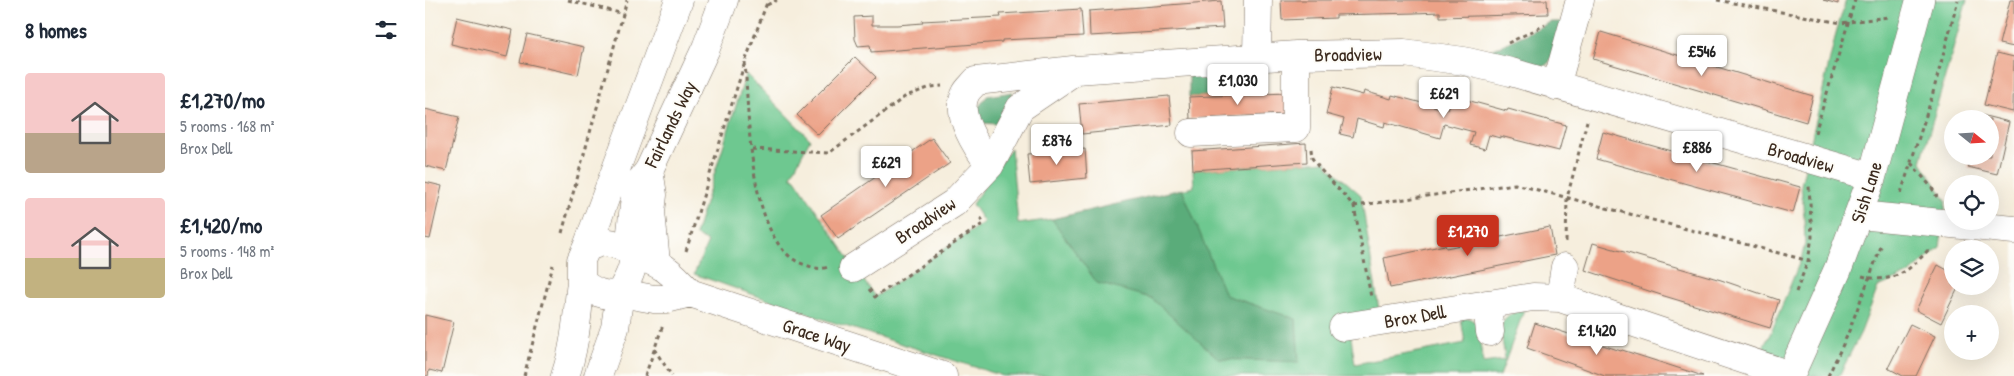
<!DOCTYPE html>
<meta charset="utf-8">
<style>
body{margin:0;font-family:"Patrick Hand",sans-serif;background:#f2f2f3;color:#1f2937;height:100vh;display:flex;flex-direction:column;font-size:19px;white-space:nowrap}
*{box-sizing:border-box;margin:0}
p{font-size:16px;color:#747a83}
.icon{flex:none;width:28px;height:28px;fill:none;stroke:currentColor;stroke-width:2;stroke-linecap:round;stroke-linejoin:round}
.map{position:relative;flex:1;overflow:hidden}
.details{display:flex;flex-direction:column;background:#fff;width:425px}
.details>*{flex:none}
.needle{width:32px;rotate:108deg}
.controls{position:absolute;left:1519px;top:110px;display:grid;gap:10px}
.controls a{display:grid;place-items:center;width:55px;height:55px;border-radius:50%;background:#fff;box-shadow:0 5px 20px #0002;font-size:25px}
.price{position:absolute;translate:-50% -42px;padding:0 11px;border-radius:5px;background:#fff;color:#222;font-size:16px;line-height:32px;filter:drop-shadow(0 1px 2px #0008)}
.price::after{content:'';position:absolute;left:50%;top:30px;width:15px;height:11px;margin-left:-8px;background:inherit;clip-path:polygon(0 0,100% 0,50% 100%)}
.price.current{background:#c8321e;color:#fff}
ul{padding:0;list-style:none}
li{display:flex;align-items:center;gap:15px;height:125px;padding:0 25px}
li span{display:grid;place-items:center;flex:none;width:140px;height:100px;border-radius:5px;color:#555}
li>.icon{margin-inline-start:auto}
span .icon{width:60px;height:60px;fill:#fffc;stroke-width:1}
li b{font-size:21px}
h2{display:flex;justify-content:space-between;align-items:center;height:60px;padding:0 25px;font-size:21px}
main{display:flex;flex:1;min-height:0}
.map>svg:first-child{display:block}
</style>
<main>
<section class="details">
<h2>8 homes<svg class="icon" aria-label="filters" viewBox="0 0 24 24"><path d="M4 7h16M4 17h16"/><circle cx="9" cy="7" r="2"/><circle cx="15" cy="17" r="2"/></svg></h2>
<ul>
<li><span style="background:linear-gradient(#f6c9c9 60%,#b9a48a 0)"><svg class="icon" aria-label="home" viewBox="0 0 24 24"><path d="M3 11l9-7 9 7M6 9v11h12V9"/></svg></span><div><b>£1,270/mo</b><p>5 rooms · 168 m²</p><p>Brox Dell</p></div></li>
<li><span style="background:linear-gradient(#f6c9c9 60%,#c2b280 0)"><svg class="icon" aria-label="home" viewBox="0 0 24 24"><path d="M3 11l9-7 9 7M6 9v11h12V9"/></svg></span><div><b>£1,420/mo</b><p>5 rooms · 148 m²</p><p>Brox Dell</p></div></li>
</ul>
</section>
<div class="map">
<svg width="1589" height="376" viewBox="0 0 1589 376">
<rect width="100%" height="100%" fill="#fdfcf7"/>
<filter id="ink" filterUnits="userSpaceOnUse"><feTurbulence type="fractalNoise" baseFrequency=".02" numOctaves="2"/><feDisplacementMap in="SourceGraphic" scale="10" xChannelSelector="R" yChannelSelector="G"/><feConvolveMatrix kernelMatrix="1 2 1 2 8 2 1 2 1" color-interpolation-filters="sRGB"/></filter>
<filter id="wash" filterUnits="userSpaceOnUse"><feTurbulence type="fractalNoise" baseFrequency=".0096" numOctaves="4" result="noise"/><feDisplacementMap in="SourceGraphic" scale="20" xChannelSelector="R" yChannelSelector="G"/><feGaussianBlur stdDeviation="1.12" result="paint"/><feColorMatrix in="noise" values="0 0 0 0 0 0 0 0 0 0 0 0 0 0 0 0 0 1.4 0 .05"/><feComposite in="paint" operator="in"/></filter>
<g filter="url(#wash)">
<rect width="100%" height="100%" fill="#f6eedd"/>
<path fill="#6ec890" stroke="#547957" d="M1421 0H1542L1496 162 1521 201 1515 247 1484 274 1453 287 1436 332 1414 376H1324L1348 328 1377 256 1380 243 1379 216 1376 185 1411 33Z
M321 74 385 139 366 176 370 179 450 297 559 222 547 204 586 148 593 224 628 219 769 187 768 170 901 161 904 167 936 195 954 310 926 337 930 364 1040 343 1036 319 1044 318 1050 322 1053 328 1058 363 1080 360C1078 335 1066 316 1099 310L1075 376H578L401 320 269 274 283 242 270 235Z"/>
<path fill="#5aac7a" stroke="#4a6b4c" d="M1126 22H1141C1135 37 1132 62 1116 68L1058 54Z
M828 71V94L764 97V76Z
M588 92 571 124 555 123 553 108 562 96Z
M757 189 800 295 871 319 874 362 794 359 726 298 672 283 627 219Z"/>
<g id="blocks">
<path fill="#eca287" d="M856 0H1122L1123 14 1015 17V12L990 13 911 15V18L857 20Z
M1398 0H1413V4Z
M1585 0H1589V47L1574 44Z
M796 1 798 28 665 36 664 11Z
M656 9 658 36 577 40V42L446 52 445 45 433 46 430 39 429 17 447 16V25H472L498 23 497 21 576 17 575 14Z
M32 17 88 30 82 57 26 44Z
M1176 32 1388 96 1381 122 1168 59Z
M102 34 159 47 153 75 95 62Z
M1572 53 1589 57 1588 112 1559 105Z
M430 57 451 77 393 135 372 115Z
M908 87 938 95 939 91 966 99 967 95 1023 110 1027 96 1082 111 1083 109 1141 125 1134 151 1075 136V138L1064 135 1060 149 1045 145 1049 132 1019 124 1015 138 960 122 959 127 932 119 928 137 915 134 919 119 901 114Z
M862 93 863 114 765 119 764 97Z
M744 96 747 125 657 134 654 104Z
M0 109 34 117 21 171 0 166Z
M1556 115 1584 122 1572 174 1543 167 1546 156H1565V119H1555Z
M1178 132 1375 187 1368 213 1171 159Z
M507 138 525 163 413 239 396 215Z
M881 143 882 162 768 170 767 151Z
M660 149 662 178 605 184 602 154Z
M0 182 17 186 5 239 0 238Z
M1125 227 1130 255 965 288 959 258 1020 245 1021 248Z
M1168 243 1296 280 1354 300 1345 328 1236 295 1160 270Z
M1513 265 1528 273V286H1534L1516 323 1491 310Z
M0 315 29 322 17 373 4 370 3 376H0Z
M1110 323 1196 351 1197 350 1278 376H1180L1102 348Z
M1485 324 1510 336 1491 376H1478L1463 368Z"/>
</g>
</g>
<g filter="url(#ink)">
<use href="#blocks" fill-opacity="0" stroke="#7c6f61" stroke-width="1"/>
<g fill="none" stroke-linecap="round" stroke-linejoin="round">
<g stroke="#7c6f61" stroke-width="29">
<path id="minor" d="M832 57 833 0
M1131 86 1155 0
M766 133 871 128V55
M565 165C553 149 529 114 541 93 543 89 548 85 551 81L648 70
M224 170 228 195 226 212 231 262
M1434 215 1589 230
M207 255C235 261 247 272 265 293L518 376
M428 268 529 203 565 165 595 108 651 70 871 55 979 53 1039 61 1086 72 1447 177
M195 293 229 299H242L265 293
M1135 298 1140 267
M1062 304 1065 332
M918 327 1108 297 1135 298 1365 375
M1365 376 1413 269 1447 177 1495 0"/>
</g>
<g stroke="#7c6f61" stroke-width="29">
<path id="major" d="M178 242C217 247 212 264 195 293 179 298 168 291 156 282V260L162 247Z
M162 247 254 0
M204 250 211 187 224 170 281 48 299 0
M140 376C151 345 152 314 156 282
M173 376 190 328 195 293"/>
</g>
<path stroke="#7c6f61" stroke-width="3" stroke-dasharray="4 4" stroke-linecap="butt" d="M143 0 199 14
M1292 0 1416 23 1464 17
M342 5 352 0
M1083 43 1120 25
M320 62C324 112 322 249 381 265 389 268 394 270 403 267
M1390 133 1430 0
M327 149 404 153 481 96 506 87 517 86
M886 149 887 158 895 169 929 206 946 297
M1486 163 1507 188 1512 197
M1476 193 1506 100 1533 0
M929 206 1090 184 1388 262
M137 233 202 0
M1141 242 1142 198 1162 121
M261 251 320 62 343 0
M1437 276C1469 285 1485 270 1505 248
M444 289 450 297 559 223 554 215
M1371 292 1383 261 1387 237 1384 186
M229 349 247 376
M99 376 128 265
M220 376 238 325
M1403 376 1422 336 1457 244"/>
<use href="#minor" stroke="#fff" stroke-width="28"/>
<use href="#major" stroke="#fff" stroke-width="28"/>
</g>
</g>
<g text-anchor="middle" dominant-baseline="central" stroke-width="4" stroke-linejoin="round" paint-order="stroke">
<g font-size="19" fill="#3b2a1e" stroke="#fdfcf7">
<text transform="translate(923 54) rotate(-1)">Broadview</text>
<text transform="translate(245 124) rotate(-64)">Fairlands Way</text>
<text transform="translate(1376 157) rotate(16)">Broadview</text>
<text transform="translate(1441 192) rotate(-72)">Sish Lane</text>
<text transform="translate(500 220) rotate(-34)">Broadview</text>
<text transform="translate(990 316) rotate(-10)">Brox Dell</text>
<text transform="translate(392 335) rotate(18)">Grace Way</text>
</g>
</g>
</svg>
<div class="controls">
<a><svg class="needle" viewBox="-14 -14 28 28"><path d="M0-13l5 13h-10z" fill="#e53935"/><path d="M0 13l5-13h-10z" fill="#747a83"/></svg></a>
<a><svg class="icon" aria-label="locate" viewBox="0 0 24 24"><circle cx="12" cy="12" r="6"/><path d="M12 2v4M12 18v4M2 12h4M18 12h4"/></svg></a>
<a><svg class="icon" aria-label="layers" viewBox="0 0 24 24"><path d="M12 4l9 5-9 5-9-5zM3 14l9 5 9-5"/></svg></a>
<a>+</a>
</div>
<b class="price" style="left:1277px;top:77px">£546</b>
<b class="price" style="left:813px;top:106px">£1,030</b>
<b class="price" style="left:1019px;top:119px">£629</b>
<b class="price" style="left:632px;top:166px">£876</b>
<b class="price" style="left:1272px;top:173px">£886</b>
<b class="price" style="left:461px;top:188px">£629</b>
<b class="price current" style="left:1043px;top:257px">£1,270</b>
<b class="price" style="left:1172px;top:356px">£1,420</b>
</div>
</main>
